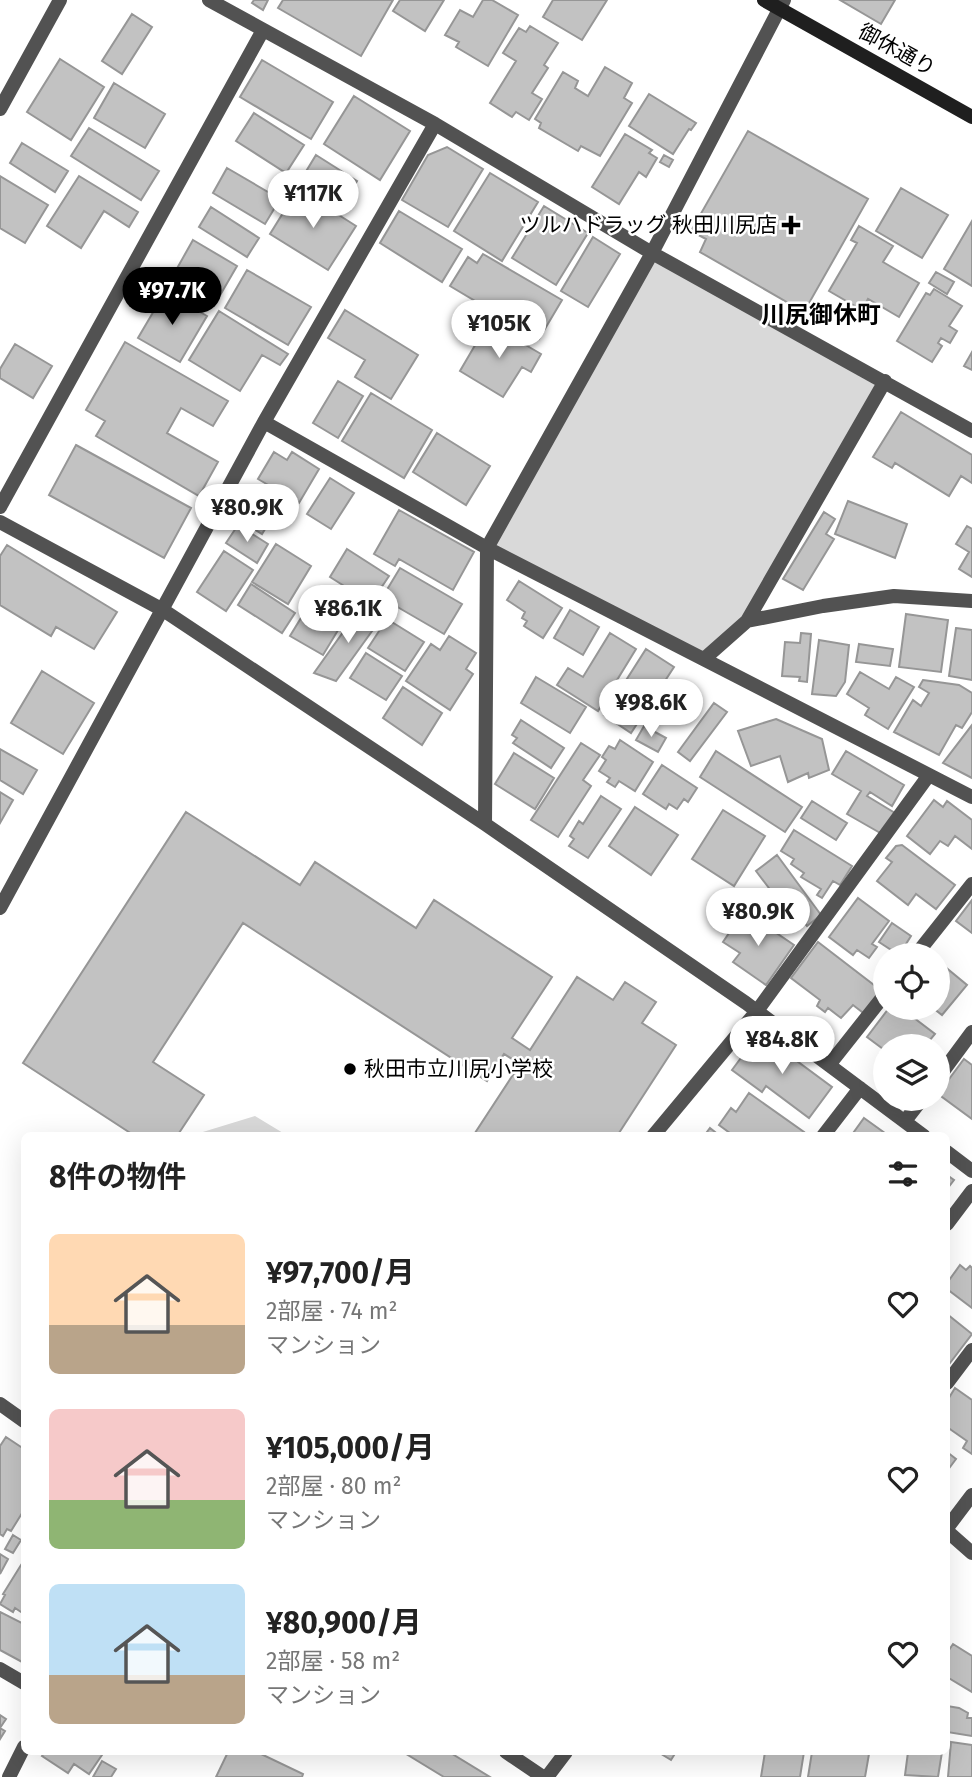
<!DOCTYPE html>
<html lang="ja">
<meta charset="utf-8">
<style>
body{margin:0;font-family:"Fira Sans","Noto Sans JP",sans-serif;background:#f2f2f2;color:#222;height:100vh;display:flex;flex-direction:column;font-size:26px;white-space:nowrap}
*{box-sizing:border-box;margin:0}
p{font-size:23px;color:#767676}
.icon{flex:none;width:38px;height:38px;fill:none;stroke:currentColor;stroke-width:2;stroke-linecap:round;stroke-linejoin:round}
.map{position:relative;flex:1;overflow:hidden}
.panel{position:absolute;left:21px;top:1132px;width:929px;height:623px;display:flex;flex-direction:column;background:#fff;border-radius:10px;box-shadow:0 7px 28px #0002}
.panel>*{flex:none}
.buttons{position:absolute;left:873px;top:943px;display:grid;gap:14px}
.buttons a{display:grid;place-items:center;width:77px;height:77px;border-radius:50%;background:#fff;box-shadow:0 7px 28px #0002;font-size:35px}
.price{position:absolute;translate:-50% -60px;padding:0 16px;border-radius:24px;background:#fff;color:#222;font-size:23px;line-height:46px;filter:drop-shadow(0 2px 4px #0008)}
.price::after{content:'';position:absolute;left:50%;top:42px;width:21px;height:16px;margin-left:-10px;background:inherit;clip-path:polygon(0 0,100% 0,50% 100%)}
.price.current{background:#000;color:#fff}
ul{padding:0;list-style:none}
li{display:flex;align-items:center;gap:21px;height:175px;padding:0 28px}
li span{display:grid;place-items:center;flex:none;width:196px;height:140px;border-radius:10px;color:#555}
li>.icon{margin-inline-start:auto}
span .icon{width:84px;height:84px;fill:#fffc;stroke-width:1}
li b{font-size:30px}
h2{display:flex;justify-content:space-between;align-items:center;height:84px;padding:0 28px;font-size:30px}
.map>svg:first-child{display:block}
</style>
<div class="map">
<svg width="972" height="1777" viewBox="0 0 972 1777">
<rect width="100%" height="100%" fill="#fff"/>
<path fill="#d9d9d9" d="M652 253 885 381 747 621 704 659 487 548Z
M255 1116 288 1136H192L193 1135Z"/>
<path fill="#c2c2c2" stroke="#969696" stroke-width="2" d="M254 0H268L263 10 252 3Z
M283 0H393L361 56 278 8Z
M400 0H444L425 31 393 11Z
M483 0H492L518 15 488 66 456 47 459 42 445 35 460 10 473 17Z
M553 0H607L582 40 543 17Z
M840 0H895L881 24Z
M132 14 152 27 122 74 102 61Z
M530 26 558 43 544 65 548 68 532 93 542 99 529 120 516 112 512 117 490 103 516 61 503 53 519 28 526 32Z
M60 59 104 87 71 140 27 112Z
M262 60 333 102 311 139 240 97Z
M605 67 632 83 624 98 632 103 600 156 581 146 578 151 539 128 541 123 535 119 563 72 578 81 575 88 588 96Z
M114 83 165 114 145 148 94 118Z
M649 94 696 123 691 130 689 129 673 154 629 126Z
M354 96 410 131 380 180 324 144Z
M254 113 304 145 286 173 236 141Z
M89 128 159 171 141 200 71 156Z
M748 131 868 199 804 312 700 252 706 239 691 231Z
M625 134 652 150 649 153 657 158 646 177 639 172 619 204 592 187Z
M22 143 68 171 55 192 10 163Z
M447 147 483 169 448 227 402 200 428 155Z
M316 155 357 181 340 209 299 183Z
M664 155 673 160 669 167 660 162Z
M227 168 280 199 265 224 213 193Z
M490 173 538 202 502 261 454 231Z
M0 176 48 205 25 243 0 228Z
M79 176 138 212 129 227 104 211 81 248 47 226Z
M901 188 948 215 922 258 876 231Z
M298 189 356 226 328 270 270 234Z
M544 206 588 233 556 285 512 258Z
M211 207 259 238 247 257 199 227Z
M399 211 462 249 442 282 380 243Z
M972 221V286L944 269Z
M859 226 893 246 883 262 919 283 899 317 868 299 862 310 829 291 857 243 851 240Z
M593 237 620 254 588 307 561 291Z
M193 240 237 266 215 304 171 279Z
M483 254 562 300 539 339 450 286 468 257 477 263Z
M247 270 311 307 288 345 225 308Z
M936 272 954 282 947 294 929 283Z
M934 289 962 306 949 326 957 331 950 343 941 338 938 343 942 346 932 362 897 341 926 293 930 295Z
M165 292 207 316 180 362 138 338Z
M345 310 418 355 391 399 355 377 365 360 328 338Z
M219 311 288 354 280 365 262 355 240 391 189 360Z
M488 323 541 354 531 372 522 367 503 397 460 371Z
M125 342 228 401 213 426 181 408 167 433 218 462 199 496 96 436 105 421 86 410Z
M15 344 52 366 33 398 0 378V369Z
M972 352V370L964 366Z
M338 381 363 396 338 438 313 423Z
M371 393 432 430 404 478 342 441Z
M901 412 972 455V483L961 476 949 496 895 463 892 468 873 457Z
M437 433 490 466 466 505 413 472Z
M76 445 191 508 164 558 49 495Z
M274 452 287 460 292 452 319 469 299 503 258 479Z
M330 478 354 493 331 529 307 514Z
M258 486 282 501 262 534 238 519Z
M848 501 907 524 895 558 835 534Z
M399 510 474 552 453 590 399 559 395 566 374 554Z
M824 512 835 519 826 534 834 539 803 590 783 579Z
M238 525 268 544 257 563 226 543Z
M967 526 972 529V577L959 569 969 552 956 544Z
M276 544 311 566 288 604 252 582Z
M7 545 117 612 94 649 56 627 51 636 0 605V556Z
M347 549 389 576 371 603 330 577Z
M224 551 253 570 226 611 197 592Z
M400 568 462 604 444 634 382 598Z
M519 581 562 608 543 638 524 626 527 621 522 618 525 612 507 600Z
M251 584 295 613 282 633 238 605Z
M320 587 352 607 323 655 290 636Z
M361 607 380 620 336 681 314 673Z
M570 610 599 627 583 655 554 638Z
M906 614 948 620 941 672 899 667Z
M387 619 424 642 405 671 368 648Z
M956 628 972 630V680L949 676Z
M610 633 636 649 598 711 557 685 568 668 583 677Z
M801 633 811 634 807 682 799 681 800 677 782 676 785 642 800 643Z
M449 636 476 653 466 669 473 674 450 710 406 681 431 644 440 650Z
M819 640 849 645 845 682 836 696 812 694Z
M859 644 893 649 890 666 856 662Z
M646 649 674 667 631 733 604 715Z
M366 653 402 676 386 700 350 678Z
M42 671 94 703 63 754 11 723Z
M860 672 889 689 896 677 914 687 888 729 865 715 869 708 847 694Z
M536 677 586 707 570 733 521 703Z
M923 680 959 685 972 693V712L962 728 956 725 939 755 894 732 913 700 921 706 929 693 919 687Z
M403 687 442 713 422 745 383 718Z
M714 703 727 712 690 761 678 752Z
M776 719 822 739 829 770 809 778 808 773 788 782 780 756 751 766 738 731Z
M521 720 564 748 551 768 513 743 517 738 512 735Z
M972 725V778L943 763Z
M644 726 666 738 658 752 636 740Z
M620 740 653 762 635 791 619 781 615 787 607 782 610 778 599 771 606 760 602 757 609 746 615 749Z
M581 743 600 755 583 780 591 786 558 837 531 820Z
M0 749 37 770 23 794 0 780Z
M716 751 802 807 785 832 700 777Z
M846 751 904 785 892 806 870 792 867 796 895 813 882 834 847 814 861 791 832 774Z
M514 753 554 778 535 809 495 784Z
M662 765 697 788 688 802 684 799 677 809 669 804 666 809 643 794Z
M0 792 13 800 0 823Z
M601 796 621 809 588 858 569 846 574 839 570 836 579 821 583 824Z
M934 800 943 807 947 801 972 820V849L955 836 948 846 940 841 930 854 907 836Z
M812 801 847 823 836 840 801 818Z
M635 807 678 835 651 875 609 846Z
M723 810 765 836 734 886 692 859Z
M186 812 300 885 315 862 416 928 434 900 552 977 512 1038 530 1050 577 977 613 1000 625 982 656 1002 642 1023 676 1045 617 1136H473L520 1064 504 1054 487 1081 243 923 153 1062 204 1095 177 1136H135L23 1063Z
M794 830 852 866 840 885 833 881 822 898 817 895 821 889 801 877 804 873 791 864 794 859 781 851Z
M902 845 955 885 936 909 916 894 908 905 877 881 892 862 886 858 896 846Z
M777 855 821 915 807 926 801 918 797 921 789 910 781 916 773 904 778 900 756 871Z
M858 898 889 921 872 944 877 947 869 958 857 950 853 955 829 937Z
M972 900V933L956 921Z
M744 911 794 945 766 985 733 962 740 953 723 942Z
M892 923 911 936 899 955 879 942Z
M818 942 883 992 866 1015 853 1005 841 1018 828 1008 825 1012 817 1006 820 1000 791 978Z
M938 961 967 985 942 1015 933 1008H938Z
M889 1008H901L935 1034 925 1046H886V1061L879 1055 883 1049 867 1037Z
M755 1039 763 1044 767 1039 832 1087 809 1118 766 1086 762 1092 732 1070Z
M964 1059 972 1065V1119L938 1094Z
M749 1093 804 1132 801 1136H734L719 1125 731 1108 736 1112Z
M864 1118 889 1136H851Z
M710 1128 720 1136H704Z
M947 1175 954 1180 947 1189Z
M960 1265 966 1270 970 1266 972 1268V1308L947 1289V1283Z
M947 1314 972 1334 950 1363 947 1361Z
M955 1388 972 1400V1454L963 1448 967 1441 947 1427V1401Z
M6 1437 24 1449V1510L11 1531 7 1529 3 1536 0 1534V1446Z
M947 1452 956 1459 947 1471Z
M13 1535 21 1540 13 1553 5 1549Z
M0 1554 8 1559 0 1574Z
M21 1565 24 1568V1614L15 1608 13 1612 0 1604 5 1595 3 1594Z
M0 1612 24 1624V1663L0 1650Z
M953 1644 972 1656V1692L947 1677V1653Z
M947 1706 959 1708 968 1713 967 1718H972V1736L947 1732Z
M0 1715 6 1719 0 1728 5 1731 0 1739Z
M951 1742 972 1745V1777H948Z
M45 1752H104L89 1774 74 1764 68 1773 42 1756Z
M228 1752H257L303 1774 302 1777H216Z
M403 1752H449L490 1777H444Z
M658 1752H676L671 1760Z
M765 1752H804L800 1777H761Z
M812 1752H855L869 1754 865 1777H808Z
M908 1752H942L938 1777 905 1775Z
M102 1761 116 1769 111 1777H93Z"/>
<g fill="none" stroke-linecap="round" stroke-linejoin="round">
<path stroke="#525252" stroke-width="14" d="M209 0 435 124 652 253 972 431
M0 109 60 0
M264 422 487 548 972 797
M0 507 263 30
M0 522 163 610 485 824 746 1003 924 1136
M747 621 823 606 894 596 972 601
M704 659 747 621 885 381
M485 824 487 548 652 253 784 0
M0 908 264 422 435 124
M915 956 972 884
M829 1065 886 993
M938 1078 972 1032
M905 1121 922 1099
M653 1136 757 1011 929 775
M823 1136 860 1088
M947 1152 972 1171
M947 1224 972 1191
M947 1383 972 1350
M0 1404 24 1421
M947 1528 972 1495
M947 1531 972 1553
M0 1669 24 1683
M506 1752 543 1777
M9 1777 24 1747
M547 1777 566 1752"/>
<path stroke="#1f1f1f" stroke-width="14" d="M764 0 972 117"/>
</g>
<g fill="#000" stroke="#fff" stroke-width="2.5">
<path d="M787.5 214.5h7v7h7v7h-7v7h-7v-7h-7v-7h7z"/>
<circle cx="350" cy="1069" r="7"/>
</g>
<g text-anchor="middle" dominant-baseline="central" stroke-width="5" stroke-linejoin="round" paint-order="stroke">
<g font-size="21" fill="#000" stroke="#fff">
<text transform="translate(897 50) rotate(29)">御休通り</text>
</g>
<g font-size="21" fill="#000" stroke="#fff" text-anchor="end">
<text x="777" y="225">ツルハドラッグ 秋田川尻店</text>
<text x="364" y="1069" text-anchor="start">秋田市立川尻小学校</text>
</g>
<g font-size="24" font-weight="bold" fill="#000" stroke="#fff">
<text x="821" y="315">川尻御休町</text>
</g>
</g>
</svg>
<div class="buttons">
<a><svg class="icon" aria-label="locate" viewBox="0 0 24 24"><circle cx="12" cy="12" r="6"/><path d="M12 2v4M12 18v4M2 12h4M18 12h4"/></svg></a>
<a><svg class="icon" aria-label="layers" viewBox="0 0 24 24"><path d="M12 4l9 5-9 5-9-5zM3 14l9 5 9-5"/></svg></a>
</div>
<b class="price" style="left:313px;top:230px">¥117K</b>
<b class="price current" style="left:172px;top:327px">¥97.7K</b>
<b class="price" style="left:499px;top:360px">¥105K</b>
<b class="price" style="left:247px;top:544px">¥80.9K</b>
<b class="price" style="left:348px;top:645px">¥86.1K</b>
<b class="price" style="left:651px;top:739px">¥98.6K</b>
<b class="price" style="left:758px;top:948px">¥80.9K</b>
<b class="price" style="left:782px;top:1076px">¥84.8K</b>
<section class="panel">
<h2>8件の物件<svg class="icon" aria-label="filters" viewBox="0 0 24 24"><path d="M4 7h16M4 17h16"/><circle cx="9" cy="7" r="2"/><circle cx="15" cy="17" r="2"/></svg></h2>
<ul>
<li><span style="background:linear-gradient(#ffd9b3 65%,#b9a48a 0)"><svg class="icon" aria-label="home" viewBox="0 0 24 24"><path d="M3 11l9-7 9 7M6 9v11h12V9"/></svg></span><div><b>¥97,700/月</b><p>2部屋 · 74 m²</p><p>マンション</p></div><svg class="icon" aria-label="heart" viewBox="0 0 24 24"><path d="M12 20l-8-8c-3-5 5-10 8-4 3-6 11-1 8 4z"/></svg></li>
<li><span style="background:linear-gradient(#f6c9c9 65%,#8fb573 0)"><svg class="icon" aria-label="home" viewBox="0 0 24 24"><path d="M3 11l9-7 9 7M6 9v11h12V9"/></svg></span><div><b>¥105,000/月</b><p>2部屋 · 80 m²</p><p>マンション</p></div><svg class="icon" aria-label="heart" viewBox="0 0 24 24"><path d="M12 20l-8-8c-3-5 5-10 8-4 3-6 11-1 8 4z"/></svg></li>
<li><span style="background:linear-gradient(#bfe0f5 65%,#b9a48a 0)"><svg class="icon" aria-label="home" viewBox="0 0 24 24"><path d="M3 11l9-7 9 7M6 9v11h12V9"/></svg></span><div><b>¥80,900/月</b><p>2部屋 · 58 m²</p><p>マンション</p></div><svg class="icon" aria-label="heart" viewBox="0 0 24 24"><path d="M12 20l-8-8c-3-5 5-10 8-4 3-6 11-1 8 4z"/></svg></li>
</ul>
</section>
</div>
